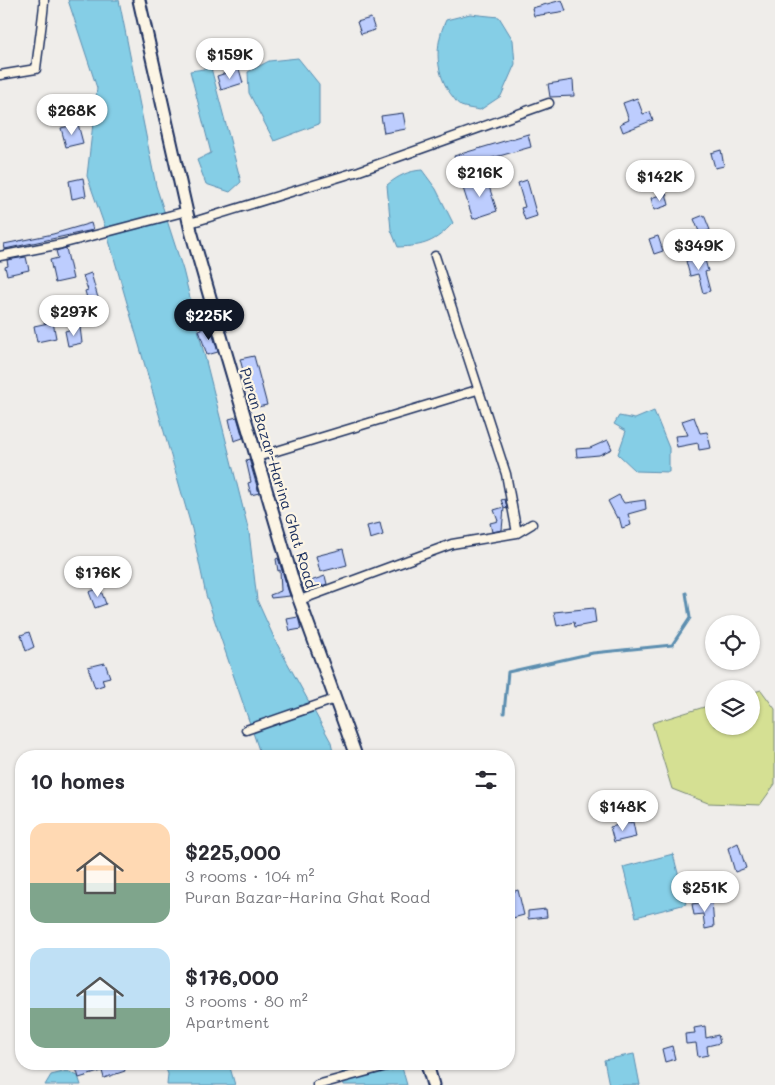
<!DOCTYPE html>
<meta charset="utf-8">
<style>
body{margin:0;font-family:Mali,sans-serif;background:#f2f2f3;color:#2b2b33;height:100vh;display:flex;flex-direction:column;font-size:19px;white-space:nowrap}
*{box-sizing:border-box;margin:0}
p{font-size:16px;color:#7c7c81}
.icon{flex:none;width:28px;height:28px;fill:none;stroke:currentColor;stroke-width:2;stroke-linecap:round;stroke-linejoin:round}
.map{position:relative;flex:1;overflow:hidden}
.side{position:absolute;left:15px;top:750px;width:500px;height:320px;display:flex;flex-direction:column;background:#fff;border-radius:20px;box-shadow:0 1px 4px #0004}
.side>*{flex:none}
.tools{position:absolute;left:705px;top:615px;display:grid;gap:10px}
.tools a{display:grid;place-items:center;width:55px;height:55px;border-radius:50%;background:#fff;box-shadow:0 1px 4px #0004;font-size:25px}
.price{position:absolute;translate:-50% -42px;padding:0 11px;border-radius:18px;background:#fff;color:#222;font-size:16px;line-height:32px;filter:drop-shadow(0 1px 2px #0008)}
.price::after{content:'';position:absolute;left:50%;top:30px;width:15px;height:11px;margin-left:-8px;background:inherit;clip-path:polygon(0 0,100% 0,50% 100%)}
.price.selected{background:#111827;color:#fff}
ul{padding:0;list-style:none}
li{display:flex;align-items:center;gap:15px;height:125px;padding:0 15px}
li span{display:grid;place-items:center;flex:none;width:140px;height:100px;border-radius:15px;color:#555}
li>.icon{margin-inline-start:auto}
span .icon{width:60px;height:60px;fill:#fffc;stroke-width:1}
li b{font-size:21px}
h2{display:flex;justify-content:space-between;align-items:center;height:60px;padding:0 15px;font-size:21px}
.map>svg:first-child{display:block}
</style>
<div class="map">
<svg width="775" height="1085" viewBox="0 0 775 1085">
<rect width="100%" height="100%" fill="#efedea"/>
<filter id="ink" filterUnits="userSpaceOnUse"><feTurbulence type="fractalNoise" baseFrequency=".02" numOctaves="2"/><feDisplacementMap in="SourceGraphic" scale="10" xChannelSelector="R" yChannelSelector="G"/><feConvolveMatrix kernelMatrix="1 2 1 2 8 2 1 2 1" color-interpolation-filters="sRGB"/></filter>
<g filter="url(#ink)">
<path fill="#d5e093" stroke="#788878" d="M761 690 775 709V784L760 805 708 803 672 789 652 723 714 704V726H751V693Z"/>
<path fill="#85cee6" stroke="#5b8eb0" d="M68 0H119L156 186 183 270 249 532 257 600 276 642 331 742 334 756H261L206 595 192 529 106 230 87 176 97 88Z
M470 14 499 17 513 40 515 64 501 96 480 110C474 109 466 108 461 106 458 104 455 100 453 97 435 75 434 45 446 20Z
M298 58 319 84V124L274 141 249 93 248 72 269 61Z
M211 68 241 182 230 192 206 184 197 160 211 153 190 71Z
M422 170 436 189 453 223C435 242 425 246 398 247L391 230 387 185C398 176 408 171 422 170Z
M654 411 669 448V472L636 471 618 454 626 431 614 424 619 416 635 419Z
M673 854 686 904 636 917 623 867Z
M634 1054 640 1085H609L604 1060Z
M164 1064H229L235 1085H167L168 1074Z
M341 1064H401L407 1085H344Z
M67 1071 78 1076 81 1085H45L51 1075Z"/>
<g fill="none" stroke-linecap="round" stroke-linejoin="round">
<path stroke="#5b8eb0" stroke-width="3" d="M504 713 508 672 593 653 672 645 690 618 686 593"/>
</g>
<path fill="#bdcdfe" stroke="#1b2f5e" d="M562 0 566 11 534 16 532 8Z
M371 18 375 30 361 34 357 22Z
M239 69 243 83 221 90 217 76Z
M573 80 574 96 550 97 548 84Z
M637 98 643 114 650 112 653 120 623 132 620 124 629 120 623 103Z
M403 113 406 129 384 133 381 116Z
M78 124 83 143 66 147 61 128Z
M528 134 531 147 457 168 454 156Z
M721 150 724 166 715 168 711 153Z
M486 177 497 211 473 219 462 185Z
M83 178 86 196 72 199 69 181Z
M527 180 537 216 525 220 521 208 525 207 518 183Z
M666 193 669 205 654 210 651 198Z
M704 215 710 230 700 234 694 219Z
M91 223 93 230 5 249 4 244 53 234Z
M658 236 663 251 654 254 649 239Z
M66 248 73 279 55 283 50 260 58 258 56 251Z
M704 256 708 271 705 272 710 291 703 293 698 274 690 276 686 261Z
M26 257 29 270 7 275 5 267 8 266 7 260Z
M91 273 98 298 91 300 90 297 87 298 85 291 88 290 83 276Z
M53 322 56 338 37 342 34 326Z
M210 326 218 352 207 355 199 330Z
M80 327 82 343 68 346 65 331Z
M254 356 267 405 253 408 240 359Z
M237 417 243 438 234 441 229 419Z
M694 417 700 433 707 432 711 448 699 450 698 443 677 447 675 436 688 435 682 421Z
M608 440 612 449 599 455 577 457 576 449 590 448Z
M249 459 259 493 251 495 248 483 251 482 246 460Z
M619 495 624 503 645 500 646 509 628 514 631 525 622 528 619 517 617 518 608 501Z
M505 499 507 509 504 508 502 530 492 532 490 523 498 521 494 510 504 507 501 500Z
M380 523 383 535 370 539 367 526Z
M343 549 347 565 320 572 316 556Z
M278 558 290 596 271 598 270 595 281 591 280 570 278 571 276 559Z
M325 576 327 584 305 592 302 584Z
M100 588 106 604 95 608 89 592Z
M594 608 596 623 575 627 574 622 557 626 554 612Z
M298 617 301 629 290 631 287 619Z
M29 632 34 647 26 651 21 635Z
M105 663 110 677 102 679 104 685 95 688 88 667Z
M633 822 636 837 614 842 610 827Z
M738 843 746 868 735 872 728 848Z
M518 890 524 915 509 919V893Z
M712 901 714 927 705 929 703 914 694 915 692 904Z
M546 909 547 917 528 919V911Z
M705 1026 706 1038 718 1035 720 1043 707 1046 708 1055 698 1057 696 1043 686 1044 685 1034 695 1033 694 1028Z
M672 1046 675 1059 665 1062 662 1049Z
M91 1064H123L125 1071 104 1078 102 1071 79 1078 76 1068Z"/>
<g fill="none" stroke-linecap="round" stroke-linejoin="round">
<g stroke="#1b2f5e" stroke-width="11">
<path id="street" d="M0 75 36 69C37 58 45 4 44 0
M190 223 359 171 549 103
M0 256 61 244 187 211
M435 256 506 474 517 533
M257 457 477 390
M300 600 452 544 517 533 532 524
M246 730 335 699
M317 1085 394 1064"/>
</g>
<g stroke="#1b2f5e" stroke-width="15">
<path id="secondary" d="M139 0 191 231 225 350 295 588 356 756
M427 1064 433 1085"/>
</g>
<use href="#street" stroke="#fcf5e5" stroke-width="8"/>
<use href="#secondary" stroke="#fcf5e5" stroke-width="11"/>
</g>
</g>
<g text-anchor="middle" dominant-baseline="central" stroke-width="4.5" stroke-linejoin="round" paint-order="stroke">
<g font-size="15" fill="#1b2f5e" stroke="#fcf5e5">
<text transform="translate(279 478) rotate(73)">Puran Bazar-Harina Ghat Road</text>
</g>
</g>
</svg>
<div class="tools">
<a><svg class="icon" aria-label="locate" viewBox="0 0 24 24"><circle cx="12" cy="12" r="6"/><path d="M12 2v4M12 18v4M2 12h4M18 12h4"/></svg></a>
<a><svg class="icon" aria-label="layers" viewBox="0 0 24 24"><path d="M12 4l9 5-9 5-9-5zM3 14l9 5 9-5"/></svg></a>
</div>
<b class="price" style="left:230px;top:80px">$159K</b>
<b class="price" style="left:72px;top:136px">$268K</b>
<b class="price" style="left:480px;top:198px">$216K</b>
<b class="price" style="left:660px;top:202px">$142K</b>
<b class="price" style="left:699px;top:271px">$349K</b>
<b class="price" style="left:74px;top:337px">$297K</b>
<b class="price selected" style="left:209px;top:341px">$225K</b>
<b class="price" style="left:98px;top:598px">$176K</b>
<b class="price" style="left:623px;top:832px">$148K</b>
<b class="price" style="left:705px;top:913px">$251K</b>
<section class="side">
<h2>10 homes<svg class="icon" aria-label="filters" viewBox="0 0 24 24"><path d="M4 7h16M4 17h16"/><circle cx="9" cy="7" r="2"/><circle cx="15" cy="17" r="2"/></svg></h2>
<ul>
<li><span style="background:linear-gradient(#ffd9b3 60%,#7fa58c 0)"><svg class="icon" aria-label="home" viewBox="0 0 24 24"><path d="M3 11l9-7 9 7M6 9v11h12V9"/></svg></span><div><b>$225,000</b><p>3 rooms · 104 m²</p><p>Puran Bazar-Harina Ghat Road</p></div></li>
<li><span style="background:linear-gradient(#bfe0f5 60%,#7fa58c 0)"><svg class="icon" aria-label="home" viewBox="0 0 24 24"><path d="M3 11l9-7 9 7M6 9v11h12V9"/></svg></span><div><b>$176,000</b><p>3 rooms · 80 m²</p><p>Apartment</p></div></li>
</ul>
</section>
</div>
